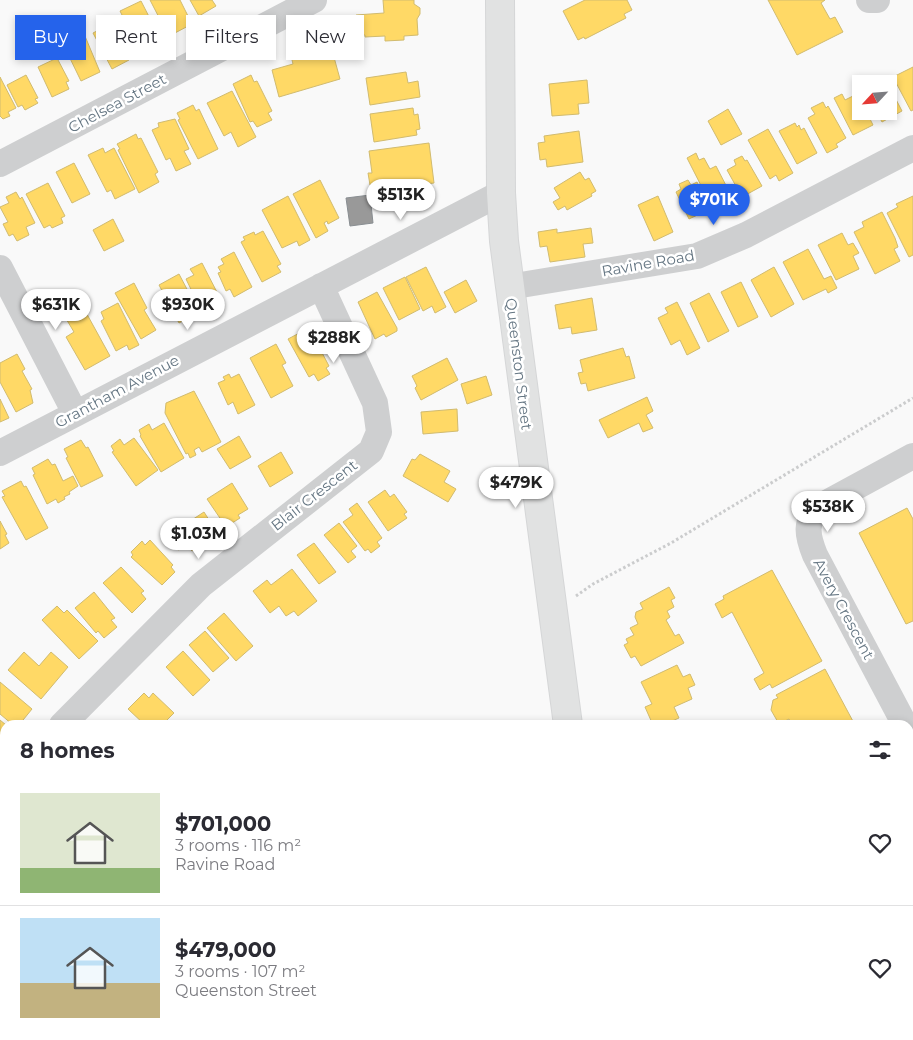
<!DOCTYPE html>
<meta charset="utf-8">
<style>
body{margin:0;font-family:Montserrat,sans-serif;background:#f2f2f3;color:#2b2b33;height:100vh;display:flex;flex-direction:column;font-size:19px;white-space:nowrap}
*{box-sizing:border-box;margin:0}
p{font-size:16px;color:#7c7c81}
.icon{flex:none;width:28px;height:28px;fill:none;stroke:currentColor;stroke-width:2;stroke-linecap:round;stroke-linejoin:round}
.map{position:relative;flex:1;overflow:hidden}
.sheet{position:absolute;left:0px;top:720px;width:914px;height:320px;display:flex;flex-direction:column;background:#fff;border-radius:15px 15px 0 0;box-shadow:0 2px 8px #0003}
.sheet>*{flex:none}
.guide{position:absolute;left:15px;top:15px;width:500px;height:45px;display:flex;gap:10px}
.needle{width:32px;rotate:244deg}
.controls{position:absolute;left:852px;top:75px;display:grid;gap:10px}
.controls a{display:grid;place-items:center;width:45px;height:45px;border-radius:0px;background:#fff;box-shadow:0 2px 8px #0003;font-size:25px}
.price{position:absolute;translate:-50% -42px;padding:0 11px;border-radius:18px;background:#fff;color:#222;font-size:16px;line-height:32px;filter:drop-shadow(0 1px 2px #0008)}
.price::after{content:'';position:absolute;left:50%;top:30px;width:15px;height:11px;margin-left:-8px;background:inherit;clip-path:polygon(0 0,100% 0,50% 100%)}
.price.selected{background:#2563eb;color:#fff}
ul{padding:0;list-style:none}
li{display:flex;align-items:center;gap:15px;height:125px;padding:0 20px}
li+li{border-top:1px solid #e1e1e2}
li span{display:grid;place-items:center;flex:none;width:140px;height:100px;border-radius:0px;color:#555}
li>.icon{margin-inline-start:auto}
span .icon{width:60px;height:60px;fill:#fffc;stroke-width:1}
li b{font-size:21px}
h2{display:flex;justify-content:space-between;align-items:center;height:60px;padding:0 20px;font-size:21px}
.pill{padding:0 18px;border-radius:0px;background:#fff;box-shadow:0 2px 8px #0003;font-size:18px;line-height:45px}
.pill.selected{background:#2563eb;color:#fff}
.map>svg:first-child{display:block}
</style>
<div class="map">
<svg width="913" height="1040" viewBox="0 0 913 1040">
<rect width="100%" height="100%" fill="#f9f9f9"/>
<path fill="#ffd966" stroke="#d1bb6f" d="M150 0H180L192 24 173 34 172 31 167 33Z
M190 0H212L216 6 199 16Z
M383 0H414V4L420 8V14L417 19 418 35 404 36V40L385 41V36L365 37V35H357L356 15 384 13Z
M585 0H627L632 10 624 14 626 18 585 39 584 37 578 40 563 11Z
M768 0H825L821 3 830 19 835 17 843 32 797 55Z
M141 1 161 40 142 49 140 46 138 47 120 11Z
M114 22 130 52 125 54 129 60 112 69 93 33Z
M82 29 100 72 81 81 64 46 75 41 72 34Z
M332 50 340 79 279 97 272 70 293 64 291 56 304 52 306 58Z
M57 58 69 81 66 82 69 89 52 97 38 67Z
M913 67V110L911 111 893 77Z
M406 72 408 83 418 81 420 97 370 105 366 78Z
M26 75 38 98 35 99 38 103 25 110 22 105 18 107 7 85Z
M251 75 254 82 257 81 272 111 268 113 272 120 257 127 253 121 250 122 233 84Z
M0 77 16 108 8 112 10 116 3 119 0 116Z
M587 80 589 103 578 104 579 114 552 116 549 84Z
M889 86 902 111 882 122 876 111H889Z
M232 91 256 137 238 147 231 132 224 136 207 103Z
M842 94 845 100 857 94 861 102V111H866L873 125 853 135 834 98Z
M823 102 826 108 828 106 846 138 836 144 838 147 827 153 808 118 815 114 811 108Z
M193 105 196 111 199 109 218 149 198 159 178 120 180 119 177 113Z
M413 108 414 115 418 114 420 129 416 130 417 135 374 142 370 114Z
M728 109 742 134 721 145 708 121Z
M175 119 189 149 184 151 191 164 176 171 170 158 166 160 152 130 159 127 158 123Z
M795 123 797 127 799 125 801 130 804 128 817 153 797 164 779 131Z
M768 129 793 173 779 181 776 175 770 179 748 140Z
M579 131 583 162 547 167 546 159 540 160 538 143 545 142 544 136Z
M136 134 138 139 141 138 158 172 155 174 159 182 139 193 118 150 120 149 117 144Z
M429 143 434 183 375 191 374 184 370 185 368 173H372L369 151Z
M103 148 105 153 114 148 135 189 115 199 111 190 107 192 88 155Z
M696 153 699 160 704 158 710 169 716 166 733 199 713 209 687 158Z
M742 156 745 161 747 160 762 186 742 197 727 170 736 165 734 160Z
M74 163 90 194 72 203 56 172Z
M580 172 585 180 589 178 596 191 591 194 592 196 567 210 565 206 558 210 553 202 560 198 554 188Z
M320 180 339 218 328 224 327 221 324 223 328 231 316 238 293 194Z
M688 180 691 185 697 182 710 209 689 219 676 192 681 189 679 184Z
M48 183 65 216 61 218 63 223 52 228 50 225 44 228 26 194Z
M16 192 20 199 22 197 35 223 26 227 29 235 17 241 13 234 9 236 3 224 8 222 0 207 9 203 6 197Z
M288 196 310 240 299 246 297 241 282 248 262 210Z
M658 196 673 232 654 241 638 205Z
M913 196V255L909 257 887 213 898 207 896 204Z
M882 212 895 238 898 247 894 249 900 261 875 274 854 232 864 227 862 222Z
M113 219 124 241 104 251 93 230Z
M591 228 593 243 583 244 585 257 550 262 547 246 540 247 538 232 557 229V233Z
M263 231 281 264 277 266 281 272 262 282 241 242 245 240 243 237 254 232 255 235Z
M842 233 848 245 853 243 859 253 853 256 859 269 836 280 818 245Z
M808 249 824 279 831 276 837 288 828 293 826 289 803 300 783 262Z
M234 252 252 287 234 297 230 289 226 291 218 273 221 272 218 267 224 264 221 259Z
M202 263 222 302 202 312 186 279 194 275 190 269Z
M426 267 446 307 435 313 432 306 423 311 406 277Z
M774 267 794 304 771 317 751 280Z
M179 274 199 312 179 323 159 285Z
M405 277 420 309 399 320 383 288Z
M466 280 477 301 455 313 444 292Z
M741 282 758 317 738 327 721 292Z
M134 283 147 308 144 310 156 330 141 339 115 293Z
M377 292 397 328V331L386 337 384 334 375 339 358 302Z
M709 293 729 331 708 342 690 303Z
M592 298 597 330 572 334 571 327 559 329 555 305Z
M677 302 700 348 687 355 680 340 671 345 658 318 668 313 665 308Z
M118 303 139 345 129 350 127 345 116 351 101 321 104 319 101 312Z
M83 307 110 356 85 370 66 337 74 332 65 317Z
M309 328 329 366 326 368 330 374 318 381 314 374 309 377 288 339Z
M276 344 286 363 282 365 293 386 271 398 250 358Z
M623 348 626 357 629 356 635 378 588 391 586 383 581 384 578 373 583 372 580 360Z
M17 354 25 369 22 371 32 389 30 390 33 403 16 412 0 382V363Z
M447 358 458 380 421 400 415 388 417 386 412 376Z
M229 374 231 378 239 374 255 405 238 414 233 402 228 405 218 383 225 380 223 377Z
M486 376 492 395 467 404 461 384Z
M194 391 221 442 202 452 199 447 194 450 196 455 190 458 188 453 186 454 165 413 166 403Z
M647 397 653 411 646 415 653 428 643 432 639 423 608 438 599 420Z
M0 399 9 418 0 422Z
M457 409 458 431 423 434 421 412Z
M164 423 184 458 161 472 140 436 141 435 139 430 149 424 152 430Z
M239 436 251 457 230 469 217 449Z
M134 438 158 470 136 486 112 452 114 451 111 446 120 439 124 445Z
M81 440 86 448 88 447 103 476 81 487 66 458 68 457 64 449Z
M281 452 293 473 270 487 258 466Z
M420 454 450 471 444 482 456 489 448 502 403 476 412 459 415 460Z
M48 459 52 465 55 464 63 481 73 476 78 486 69 492 70 494 64 497 65 499 58 503 56 499 47 504 33 475 35 474 32 468Z
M21 481 24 487 26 486 48 528 26 540 2 497 5 496 2 491Z
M232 483 248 509 238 515 240 518 226 527 207 499Z
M385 490 390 497 394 494 407 512 404 514 407 518 388 531 368 502Z
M357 503 382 538 377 542 380 546 371 553 368 549 365 551 343 522 353 515 349 509Z
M907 508 913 519V621L906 624 859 533Z
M204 512 218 534 192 551 188 544 178 550 166 531 175 526 178 529Z
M0 521 7 534 5 535 9 543 0 549Z
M339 523 357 546 351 551 356 557 348 563 324 535Z
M150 540 173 565 171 567 175 572 162 585 131 557 133 555 131 552 142 541 145 545Z
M314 543 336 572 319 584 297 555Z
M121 567 144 591 141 593 146 599 132 613 103 583Z
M292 569 317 601 298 616 294 611 286 616 279 606 270 613 253 591 267 580 271 585Z
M772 570 822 661 772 688 770 684 760 690 754 679 764 673 732 612 722 618 715 604 724 599 723 596Z
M669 587 675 598 671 600 674 607 667 611 670 617 666 620 675 636 679 634 684 643 641 666 635 656 631 658 624 645 628 643 626 639 634 635 630 628 638 624 635 617 636 612 643 609 640 603Z
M94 592 115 618 111 620 117 627 104 638 98 631 96 633 75 608Z
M57 606 64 613 67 610 98 641 79 659 42 620Z
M224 613 253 646 236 661 207 628Z
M205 631 229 658 213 672 189 645Z
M183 651 210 680 193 696 166 667Z
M24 652 39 666 51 652 68 667 41 699 8 670Z
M677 665 683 677 690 674 695 685 688 688 692 699 674 707 679 718 663 725H653L645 707 652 704 641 682Z
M825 669 855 725H792L789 719 779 724 771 710 773 700 778 698 776 695Z
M0 682 32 709 19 725H13L0 714Z
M144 693 149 698 153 693 174 713 165 722 169 725H145L128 709Z
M0 720 6 725 5 736 0 743Z
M913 863V926L909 929V865Z
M4 887 5 921 0 927V893Z
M913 1015V1040H893L892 1035H909V1017Z
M842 1035H873L875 1040H843Z"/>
<path fill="#999" stroke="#898e92" d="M370 195 373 223 350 226 346 198Z
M217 1035H236L229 1040H220Z"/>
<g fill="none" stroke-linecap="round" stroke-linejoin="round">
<g stroke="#d5d6d7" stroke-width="30">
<path id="major" d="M500 0 501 193 504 241 568 725
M616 1035 617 1040"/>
</g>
<path stroke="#cbcccd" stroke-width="3" stroke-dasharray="2.5 2.5" stroke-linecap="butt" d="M576 596 593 584 671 543 913 398"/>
<path stroke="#cecfd0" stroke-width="26" d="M869 0H877
M0 164 314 0
M0 268 75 413
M509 287 697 256 746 235 913 148
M0 453 501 193
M62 725 201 585 371 451 379 432 375 403 321 286
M905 725 815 555C807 535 804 521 821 506L913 456
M0 803 5 796
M909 816 913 813
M0 992 5 996
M55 1035 61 1040"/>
<use href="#major" stroke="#e1e2e2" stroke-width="28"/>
</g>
<g text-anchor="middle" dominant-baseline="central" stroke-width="5" stroke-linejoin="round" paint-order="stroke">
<g font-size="15" fill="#657683" stroke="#fff">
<text transform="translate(117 103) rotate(-28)">Chelsea Street</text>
<text transform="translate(648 263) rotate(-10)">Ravine Road</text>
<text transform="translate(519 364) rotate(83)">Queenston Street</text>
<text transform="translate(117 391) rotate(-28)">Grantham Avenue</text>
<text transform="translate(314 495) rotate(-38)">Blair Crescent</text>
<text transform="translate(844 609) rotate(62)">Avery Crescent</text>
</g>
</g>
</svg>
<div class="controls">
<a><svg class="needle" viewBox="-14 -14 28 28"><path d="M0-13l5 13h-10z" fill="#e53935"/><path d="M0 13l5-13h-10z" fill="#7c7c81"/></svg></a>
</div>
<b class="price" style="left:401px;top:221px">$513K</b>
<b class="price selected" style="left:714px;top:226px">$701K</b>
<b class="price" style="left:56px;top:331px">$631K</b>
<b class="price" style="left:188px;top:331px">$930K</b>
<b class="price" style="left:334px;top:364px">$288K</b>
<b class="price" style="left:516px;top:509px">$479K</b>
<b class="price" style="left:828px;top:533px">$538K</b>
<b class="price" style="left:199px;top:560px">$1.03M</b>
<div class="guide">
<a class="pill selected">Buy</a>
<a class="pill">Rent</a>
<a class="pill">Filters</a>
<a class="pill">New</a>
</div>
<section class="sheet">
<h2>8 homes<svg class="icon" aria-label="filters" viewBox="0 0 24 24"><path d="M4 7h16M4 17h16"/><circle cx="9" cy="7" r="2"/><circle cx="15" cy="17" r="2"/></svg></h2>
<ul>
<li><span style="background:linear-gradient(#dfe7d0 75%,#8fb573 0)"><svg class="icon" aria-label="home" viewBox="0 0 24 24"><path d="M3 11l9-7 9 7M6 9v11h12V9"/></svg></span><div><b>$701,000</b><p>3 rooms · 116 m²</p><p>Ravine Road</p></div><svg class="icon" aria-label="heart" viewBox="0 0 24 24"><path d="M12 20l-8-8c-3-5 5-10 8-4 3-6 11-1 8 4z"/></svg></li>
<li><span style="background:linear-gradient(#bfe0f5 65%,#c2b280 0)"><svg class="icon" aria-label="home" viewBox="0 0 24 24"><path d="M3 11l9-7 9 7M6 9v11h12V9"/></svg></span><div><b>$479,000</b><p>3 rooms · 107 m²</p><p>Queenston Street</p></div><svg class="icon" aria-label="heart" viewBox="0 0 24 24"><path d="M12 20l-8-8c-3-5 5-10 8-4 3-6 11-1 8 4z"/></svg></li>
</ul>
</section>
</div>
